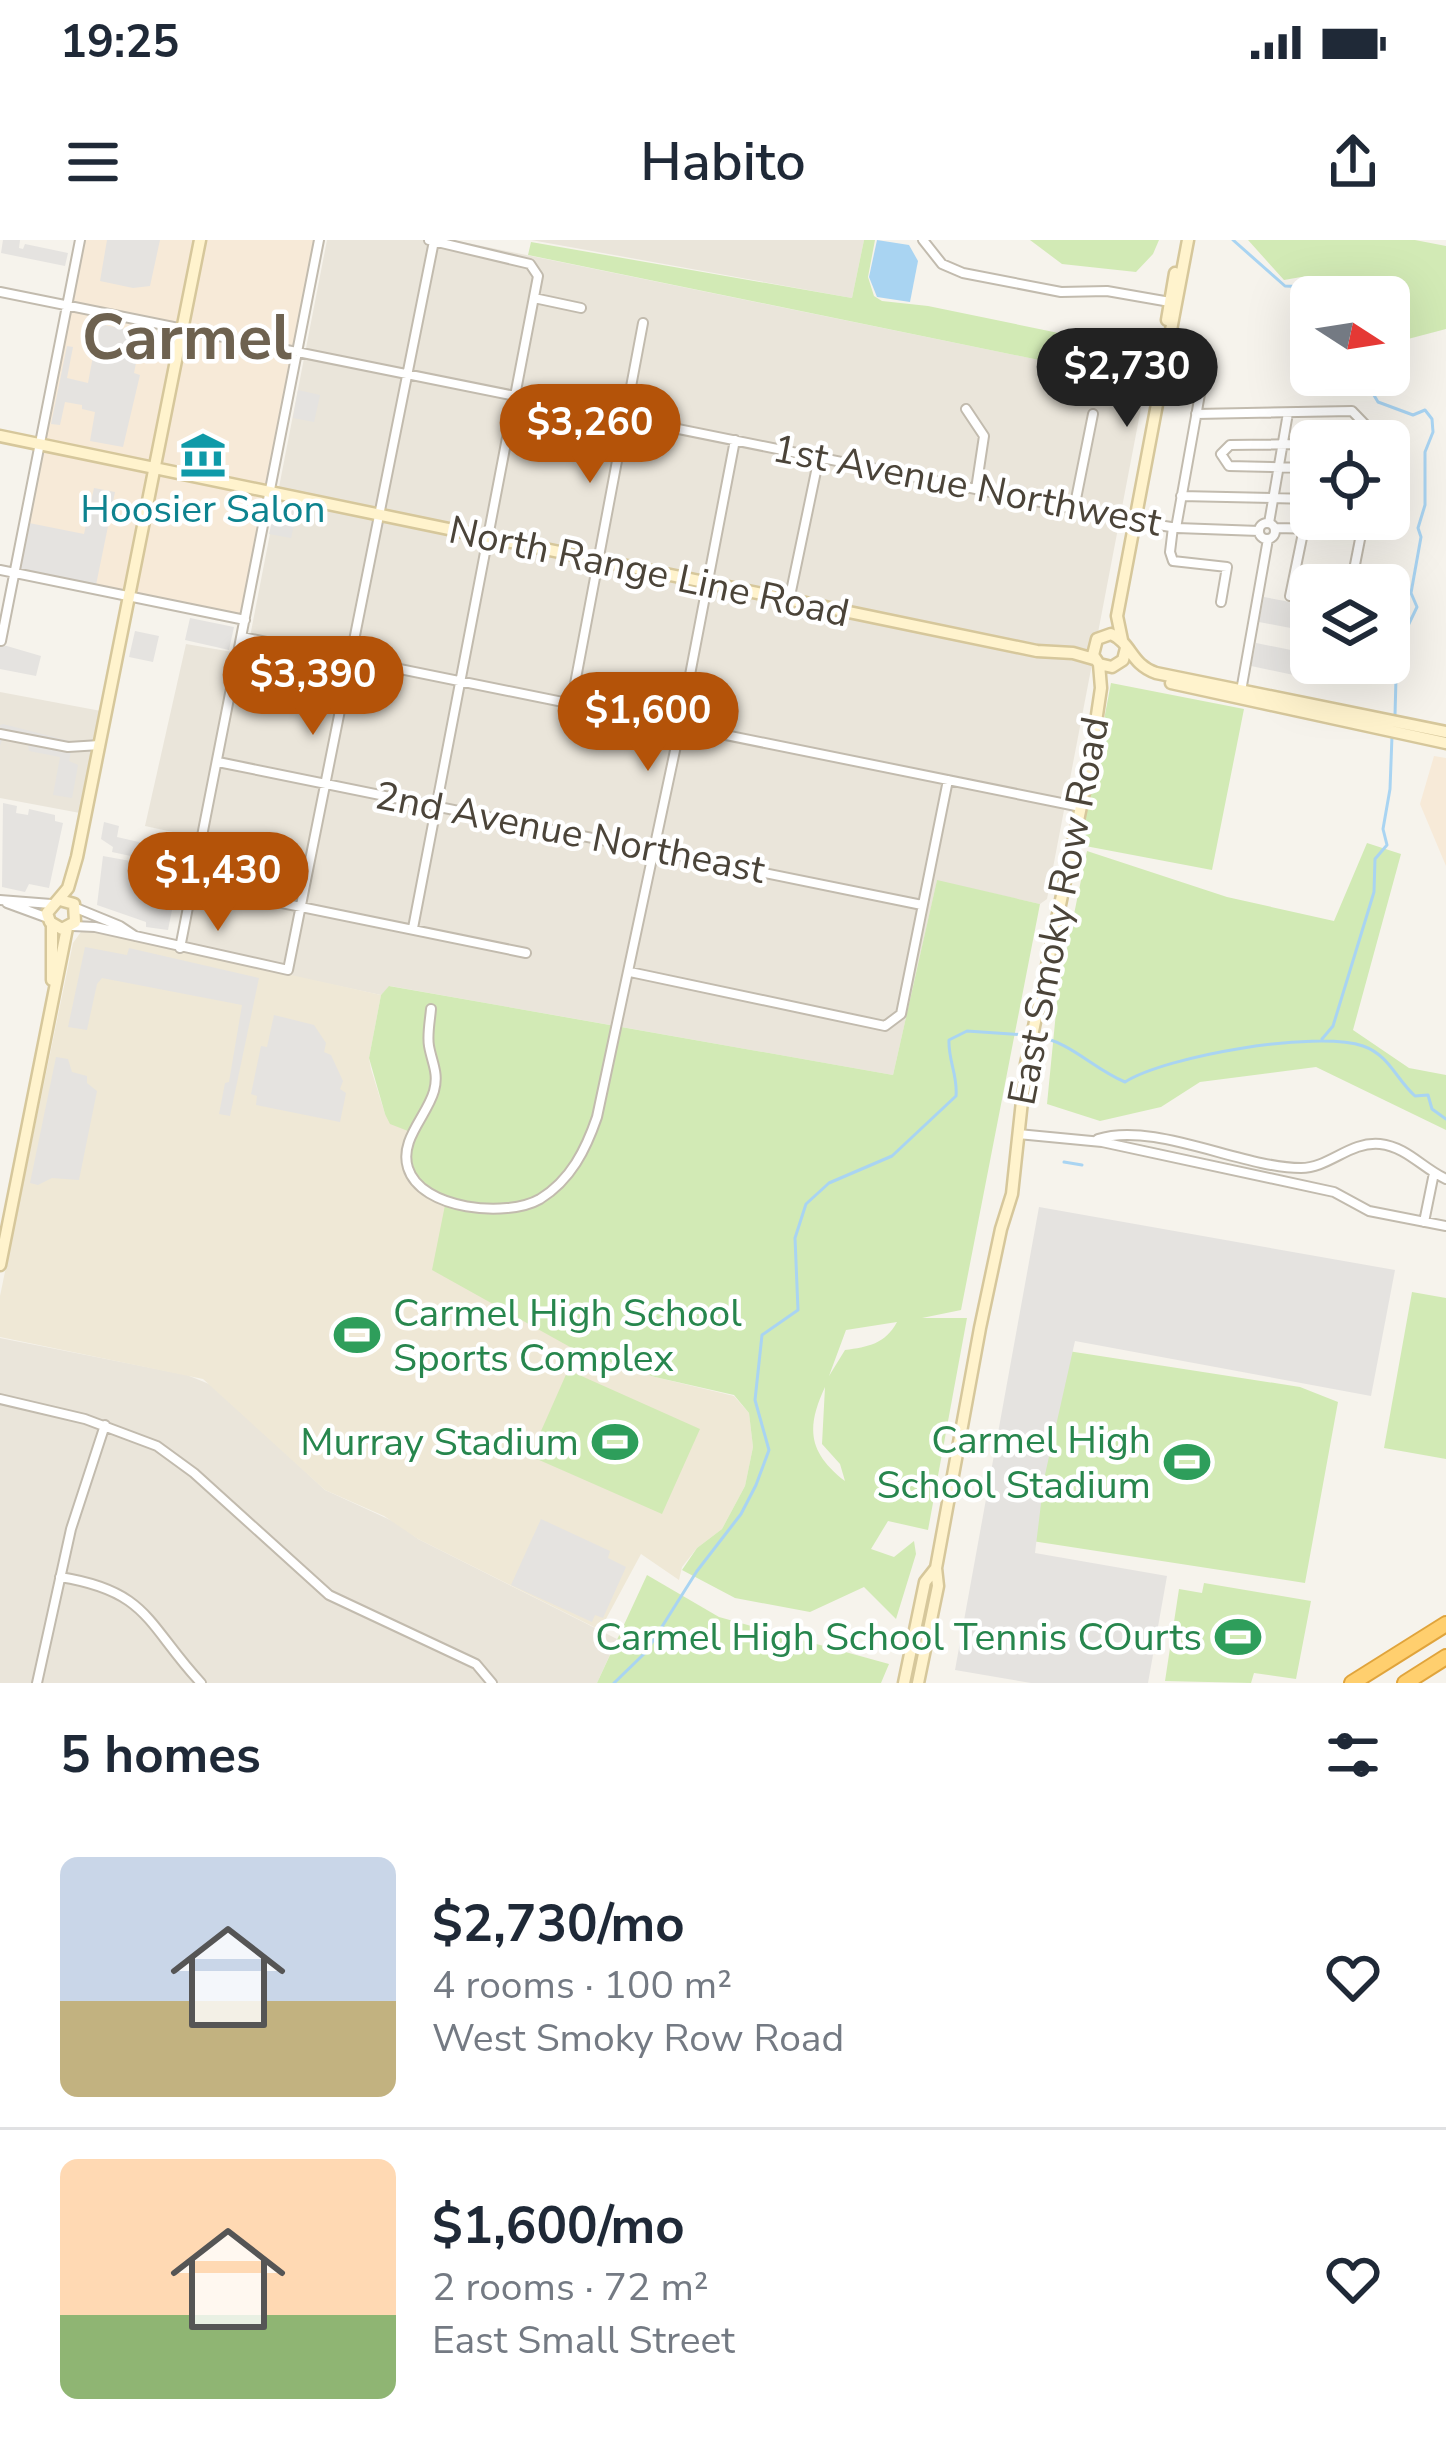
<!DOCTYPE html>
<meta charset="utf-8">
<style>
body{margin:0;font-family:"Nunito Sans",sans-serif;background:#f6f6f7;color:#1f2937;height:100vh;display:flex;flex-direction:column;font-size:45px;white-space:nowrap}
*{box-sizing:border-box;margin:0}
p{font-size:39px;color:#747a83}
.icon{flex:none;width:66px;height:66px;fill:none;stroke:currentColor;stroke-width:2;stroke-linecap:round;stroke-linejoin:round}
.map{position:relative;height:1443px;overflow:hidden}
.details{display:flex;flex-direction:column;background:#fff;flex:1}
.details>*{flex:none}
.needle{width:78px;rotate:102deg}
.buttons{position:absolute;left:1290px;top:36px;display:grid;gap:24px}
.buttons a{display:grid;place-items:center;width:120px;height:120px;border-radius:18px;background:#fff;box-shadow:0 12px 48px #0002;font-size:60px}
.price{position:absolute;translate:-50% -102px;padding:0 27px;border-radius:42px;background:#b45309;color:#fff;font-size:39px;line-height:78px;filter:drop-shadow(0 3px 6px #0008)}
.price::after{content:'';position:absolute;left:50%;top:72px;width:36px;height:27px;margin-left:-18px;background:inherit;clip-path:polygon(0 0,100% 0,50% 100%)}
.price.selected{background:#222;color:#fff}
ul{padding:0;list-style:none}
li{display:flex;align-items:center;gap:36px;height:300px;padding:0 60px}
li+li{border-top:3px solid #e0e1e3}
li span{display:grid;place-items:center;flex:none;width:336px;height:240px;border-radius:18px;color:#555}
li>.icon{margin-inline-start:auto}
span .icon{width:144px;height:144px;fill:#fffc;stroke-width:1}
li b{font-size:51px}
h2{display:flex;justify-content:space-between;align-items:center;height:144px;padding:0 60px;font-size:51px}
.status{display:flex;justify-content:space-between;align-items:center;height:84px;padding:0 60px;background:#fff;direction:ltr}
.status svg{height:33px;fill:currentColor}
header{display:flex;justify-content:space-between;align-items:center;height:156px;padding:0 60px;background:#fff;font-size:54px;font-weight:600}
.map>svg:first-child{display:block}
</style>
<div class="status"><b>19:25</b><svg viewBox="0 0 49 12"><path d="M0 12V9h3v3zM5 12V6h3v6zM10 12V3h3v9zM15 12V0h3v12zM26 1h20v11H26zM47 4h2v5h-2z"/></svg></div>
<header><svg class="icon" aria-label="menu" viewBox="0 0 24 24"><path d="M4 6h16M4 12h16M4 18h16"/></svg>Habito<svg class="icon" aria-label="share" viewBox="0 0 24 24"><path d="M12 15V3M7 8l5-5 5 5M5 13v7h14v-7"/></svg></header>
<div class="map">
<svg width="1446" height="1443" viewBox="0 0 1446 1443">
<rect width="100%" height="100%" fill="#f6f3ec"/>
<path fill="#eae5da" d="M327 0H453L1146 142 1047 659 1040 664 937 641 893 835 390 746 381 755 174 711 196 597 145 586 186 404 244 414 248 407Z
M531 0H864L852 58Z
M0 452 101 471 80 573 0 558Z
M0 1098 187 1135 214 1146 325 1250 399 1284 418 1299 617 1399 597 1443H0Z"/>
<path fill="#f7ead8" d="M82 0H315L242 375 18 331Z
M1434 516 1446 518V626L1420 564Z"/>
<path fill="#efe8d6" d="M83 689 381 755 369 818 371 829 385 874 409 890 403 910 405 931 416 950 445 964 579 1112 655 1137 734 1156 749 1173 753 1207 745 1246 722 1289 697 1308 682 1327 679 1340 641 1314 600 1390 418 1299 384 1276 325 1250 203 1139 0 1097V1056L73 703Z"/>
<path fill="#d2eab5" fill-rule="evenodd" d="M864 0H875L868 37 874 56 882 61 928 66 1146 111 1151 115 1146 142 528 15 531 2 852 58Z
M1030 0H1159L1153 14 1136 32 1062 24Z
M1248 0H1415L1446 6V89L1389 104V57H1348L1301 37 1284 40Z
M1111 443 1244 469 1212 630 1080 605Z
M1367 603 1401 614 1353 790 1409 828 1446 835V890L1316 827 1200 842 1161 867 1100 881 1047 864 1058 752 1087 611 1227 657 1334 681Z
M937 640 1040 664 961 1070 922 1078H967L928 1290 888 1281 871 1309 894 1317 914 1301 916 1314 896 1379 864 1347 810 1372 735 1358 682 1330 697 1308 722 1289 745 1246 753 1207 749 1173 734 1155 655 1137 579 1112 432 1030 445 965C409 952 398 927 408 891L390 884 385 874 369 818 381 755 389 746 893 835ZM897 1082C885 1104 868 1107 845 1110L829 1136 846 1090ZM825 1147 822 1204 840 1224 845 1241C808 1212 806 1188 825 1147Z
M1412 1052 1446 1058V1219L1384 1208Z
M1068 1111 1300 1147 1338 1162 1305 1343 1032 1301Z
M568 1130 700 1189 662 1274 530 1216Z
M647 1335 719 1377 889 1424 881 1443H597Z
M1204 1343 1311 1361 1296 1439 1254 1433 1251 1443 1165 1441 1179 1349 1202 1353Z"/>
<path fill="#e5e3e0" d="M3 0H20L19 8 23 9 25 4 68 13 65 26 1 13Z
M107 0H160L150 46 133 48 100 41Z
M99 84 150 94 147 114 138 113 134 133 140 135 123 207 90 201 95 172 82 169V165L65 162 60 185 51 184 67 106 73 107 67 138 88 143Z
M298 150 320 155 314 182 293 178Z
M94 248 115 252 96 345 20 329 29 283 84 294Z
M280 268 297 271 291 298 269 294 274 273 278 274Z
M1264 357 1311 366V392L1259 382Z
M190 378 234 387 229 410 185 400Z
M135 391 159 396 153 422 129 417Z
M1256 403 1311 414 1308 438 1251 426Z
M0 404 41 416 36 436 0 429Z
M3 484 73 502 69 521 78 525 72 558 53 555 60 517 29 511 28 505 2 500 0 506V485Z
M3 563 17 566 16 573 28 575 29 569 55 575V581L63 583 49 648 29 644 25 652 2 647Z
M104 582 119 586 117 597 165 608 164 615 189 620 187 628 112 612 113 607 101 599Z
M103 616 180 630 168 690 146 687V682L97 665Z
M85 707 127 715 129 708 259 738 230 876 219 874 225 843 229 842 242 765 102 738 97 744 87 790 68 787Z
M274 775 314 785 326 803 324 812 331 815 343 841 340 849 346 853 340 882 256 865 257 856 251 854 261 806 267 807Z
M56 817 68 819 72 832 87 836V843L97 851 79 940 52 938 38 945 30 943Z
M1039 967 1395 1030 1371 1156 1075 1101 1044 1239 1035 1313 1167 1336 1148 1443H1031L955 1430Z
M541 1279 610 1311 608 1318 626 1327 603 1378 595 1375 592 1382 511 1345Z"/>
<path fill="#a9d4f2" d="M877 0 909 5 918 21 910 62 877 57 869 37Z"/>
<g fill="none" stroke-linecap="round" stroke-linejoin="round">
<path stroke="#a9d4f2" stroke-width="3" d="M1233 0 1285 46 1310 47 1329 57
M1362 135 1378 162 1413 175 1425 170 1432 179 1433 192 1425 212V265L1418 288 1421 297 1411 353 1417 367 1404 394 1405 424 1396 438 1395 475
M1036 796C1071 802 1092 828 1125 842 1166 816 1316 790 1363 806 1389 815 1396 839 1415 856L1428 855 1432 869 1446 879
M1322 799 1333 786 1374 652 1375 619 1387 605 1383 589 1390 549 1392 496
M1064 922 1082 925
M614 1443 646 1412 697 1331 741 1274 756 1245 769 1210 755 1160 762 1095 798 1070 795 998 806 964 829 943 892 916 956 856C958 836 948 820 949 800L967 791 1026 795"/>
<g stroke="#c2bbae" stroke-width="12">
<path id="street" d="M923 0 942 24 963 33 1061 52 1107 51 1170 62
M0 52 1134 281 1177 288 1259 291
M534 58 581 68
M966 169 984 196 976 249
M1196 174 1352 171 1381 201
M1311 204 1230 205 1221 214 1229 226 1311 228
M1181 256 1311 259
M1074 269 1093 174
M1259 291a8 8 0 1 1 16 0a8 8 0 1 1-16 0Z
M1269 283 1288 173
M1173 287 1170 312 1173 321 1227 327 1221 362
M1176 288 1200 154
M1275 288 1321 289 1328 279
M0 330 245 380
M1351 345 1364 279
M1290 356 1304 288
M789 361 819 217
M242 397 1081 567
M1 401 80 0
M1241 451 1268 299
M571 465 643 83
M0 494 68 507 100 505
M218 522 922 665
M193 645 526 713
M0 660 51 664
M7 663 48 678
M76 668 120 686 135 696
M73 686 95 687 288 730 434 1
M413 688 538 36 530 24 429 0
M180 708 319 0
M630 732 885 786 901 774 948 540
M431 769C430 781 427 795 429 806 432 823 439 833 434 851 427 876 399 900 408 928 421 970 507 978 540 959 571 940 586 909 597 877L680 487 735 200
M1018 894 1102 902 1334 952 1369 971 1446 986
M1098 899C1154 881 1242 928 1301 928 1329 928 1350 901 1380 904 1407 907 1422 928 1446 939
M1424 982 1434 933
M0 1159 85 1179 157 1206 194 1233 329 1355 476 1424 492 1443
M60 1337C149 1351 147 1385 201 1443
M37 1443 71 1289 105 1185"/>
</g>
<g stroke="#d6c79b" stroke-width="15">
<path id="secondary" d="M1167 80 1175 33
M0 196 1037 411 1073 413 1094 419
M1122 400 1117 376 1188 0
M1126 408 1123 420 1112 427 1099 424 1093 415 1097 399 1111 394C1132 403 1130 424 1156 433L1446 492
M1171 443 1446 503
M60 660 74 664 75 682 62 689 50 682 47 673 68 648 77 617 200 0
M52 740V684
M0 1025 67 688
M904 1443 925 1342 936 1328
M918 1443 938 1346 936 1328 980 1088 1001 989 1012 954 1026 824 1089 529 1101 448 1099 424"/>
</g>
<g stroke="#e0a43c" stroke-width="18">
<path id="highway" d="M1352 1443 1446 1384
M1405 1443 1446 1417"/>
</g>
<use href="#street" stroke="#fff" stroke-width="8"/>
<use href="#secondary" stroke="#fff3cd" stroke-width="10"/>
<use href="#highway" stroke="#ffcf6e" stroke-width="14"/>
</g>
<defs>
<g id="museum-bare" transform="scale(3.6)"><path d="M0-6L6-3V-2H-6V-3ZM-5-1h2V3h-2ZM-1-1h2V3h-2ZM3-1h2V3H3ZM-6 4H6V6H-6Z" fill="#0f9aa8" stroke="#fff" stroke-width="2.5" paint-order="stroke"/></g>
<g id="stadium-bare" transform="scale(3.6)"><path d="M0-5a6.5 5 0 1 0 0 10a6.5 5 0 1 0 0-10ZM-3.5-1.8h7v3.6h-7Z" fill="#2e9e5b" stroke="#fff" stroke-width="2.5" paint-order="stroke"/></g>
</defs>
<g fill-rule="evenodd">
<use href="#museum-bare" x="203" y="215"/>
<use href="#stadium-bare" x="357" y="1095"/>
<use href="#stadium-bare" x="615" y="1202"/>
<use href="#stadium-bare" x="1187" y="1222"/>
<use href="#stadium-bare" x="1238" y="1397"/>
</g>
<g text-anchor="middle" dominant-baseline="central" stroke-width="9" stroke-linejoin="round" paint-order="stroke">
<g font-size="39" fill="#4b4439" stroke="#fff">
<text transform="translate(967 246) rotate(11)">1st Avenue Northwest</text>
<text transform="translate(649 332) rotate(12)">North Range Line Road</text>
<text transform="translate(570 593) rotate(11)">2nd Avenue Northeast</text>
<text transform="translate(1059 671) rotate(-79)">East Smoky Row Road</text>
</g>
<g font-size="39" fill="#0d838f" stroke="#fff">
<text x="203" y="269">Hoosier Salon</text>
</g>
<g font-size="39" fill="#27864d" stroke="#fff" text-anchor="end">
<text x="393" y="1073" text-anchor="start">Carmel High School<tspan x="393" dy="45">Sports Complex</tspan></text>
<text x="1151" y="1200">Carmel High<tspan x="1151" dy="45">School Stadium</tspan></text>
<text x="579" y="1202">Murray Stadium</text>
<text x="1202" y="1397">Carmel High School Tennis COurts</text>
</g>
<g font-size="63" font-weight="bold" fill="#6e6250" stroke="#fff">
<text x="187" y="98">Carmel</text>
</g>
</g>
</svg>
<div class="buttons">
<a><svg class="needle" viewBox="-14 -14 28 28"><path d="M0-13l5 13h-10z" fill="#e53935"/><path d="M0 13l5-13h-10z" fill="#747a83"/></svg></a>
<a><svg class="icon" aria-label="locate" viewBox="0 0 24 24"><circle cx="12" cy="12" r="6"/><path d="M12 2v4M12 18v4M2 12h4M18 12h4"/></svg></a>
<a><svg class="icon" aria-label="layers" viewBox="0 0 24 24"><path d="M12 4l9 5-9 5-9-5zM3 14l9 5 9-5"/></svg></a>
</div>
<b class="price selected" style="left:1127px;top:190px">$2,730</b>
<b class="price" style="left:590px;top:246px">$3,260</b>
<b class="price" style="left:313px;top:498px">$3,390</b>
<b class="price" style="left:648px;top:534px">$1,600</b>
<b class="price" style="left:218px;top:694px">$1,430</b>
</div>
<section class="details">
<h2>5 homes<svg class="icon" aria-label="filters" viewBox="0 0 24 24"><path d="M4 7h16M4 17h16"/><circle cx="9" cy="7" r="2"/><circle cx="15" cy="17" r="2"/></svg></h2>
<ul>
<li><span style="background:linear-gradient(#c9d6e8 60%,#c2b280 0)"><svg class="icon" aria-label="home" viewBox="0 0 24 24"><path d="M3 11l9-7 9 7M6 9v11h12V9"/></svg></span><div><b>$2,730/mo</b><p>4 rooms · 100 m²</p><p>West Smoky Row Road</p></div><svg class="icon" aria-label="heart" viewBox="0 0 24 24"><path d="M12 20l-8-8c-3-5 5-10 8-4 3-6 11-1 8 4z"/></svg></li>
<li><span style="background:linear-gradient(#ffd9b3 65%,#8fb573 0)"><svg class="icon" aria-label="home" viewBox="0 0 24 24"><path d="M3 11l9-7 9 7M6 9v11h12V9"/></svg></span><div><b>$1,600/mo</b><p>2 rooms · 72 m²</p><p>East Small Street</p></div><svg class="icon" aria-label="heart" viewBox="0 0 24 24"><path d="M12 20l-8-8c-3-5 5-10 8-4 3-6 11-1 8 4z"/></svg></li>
</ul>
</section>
